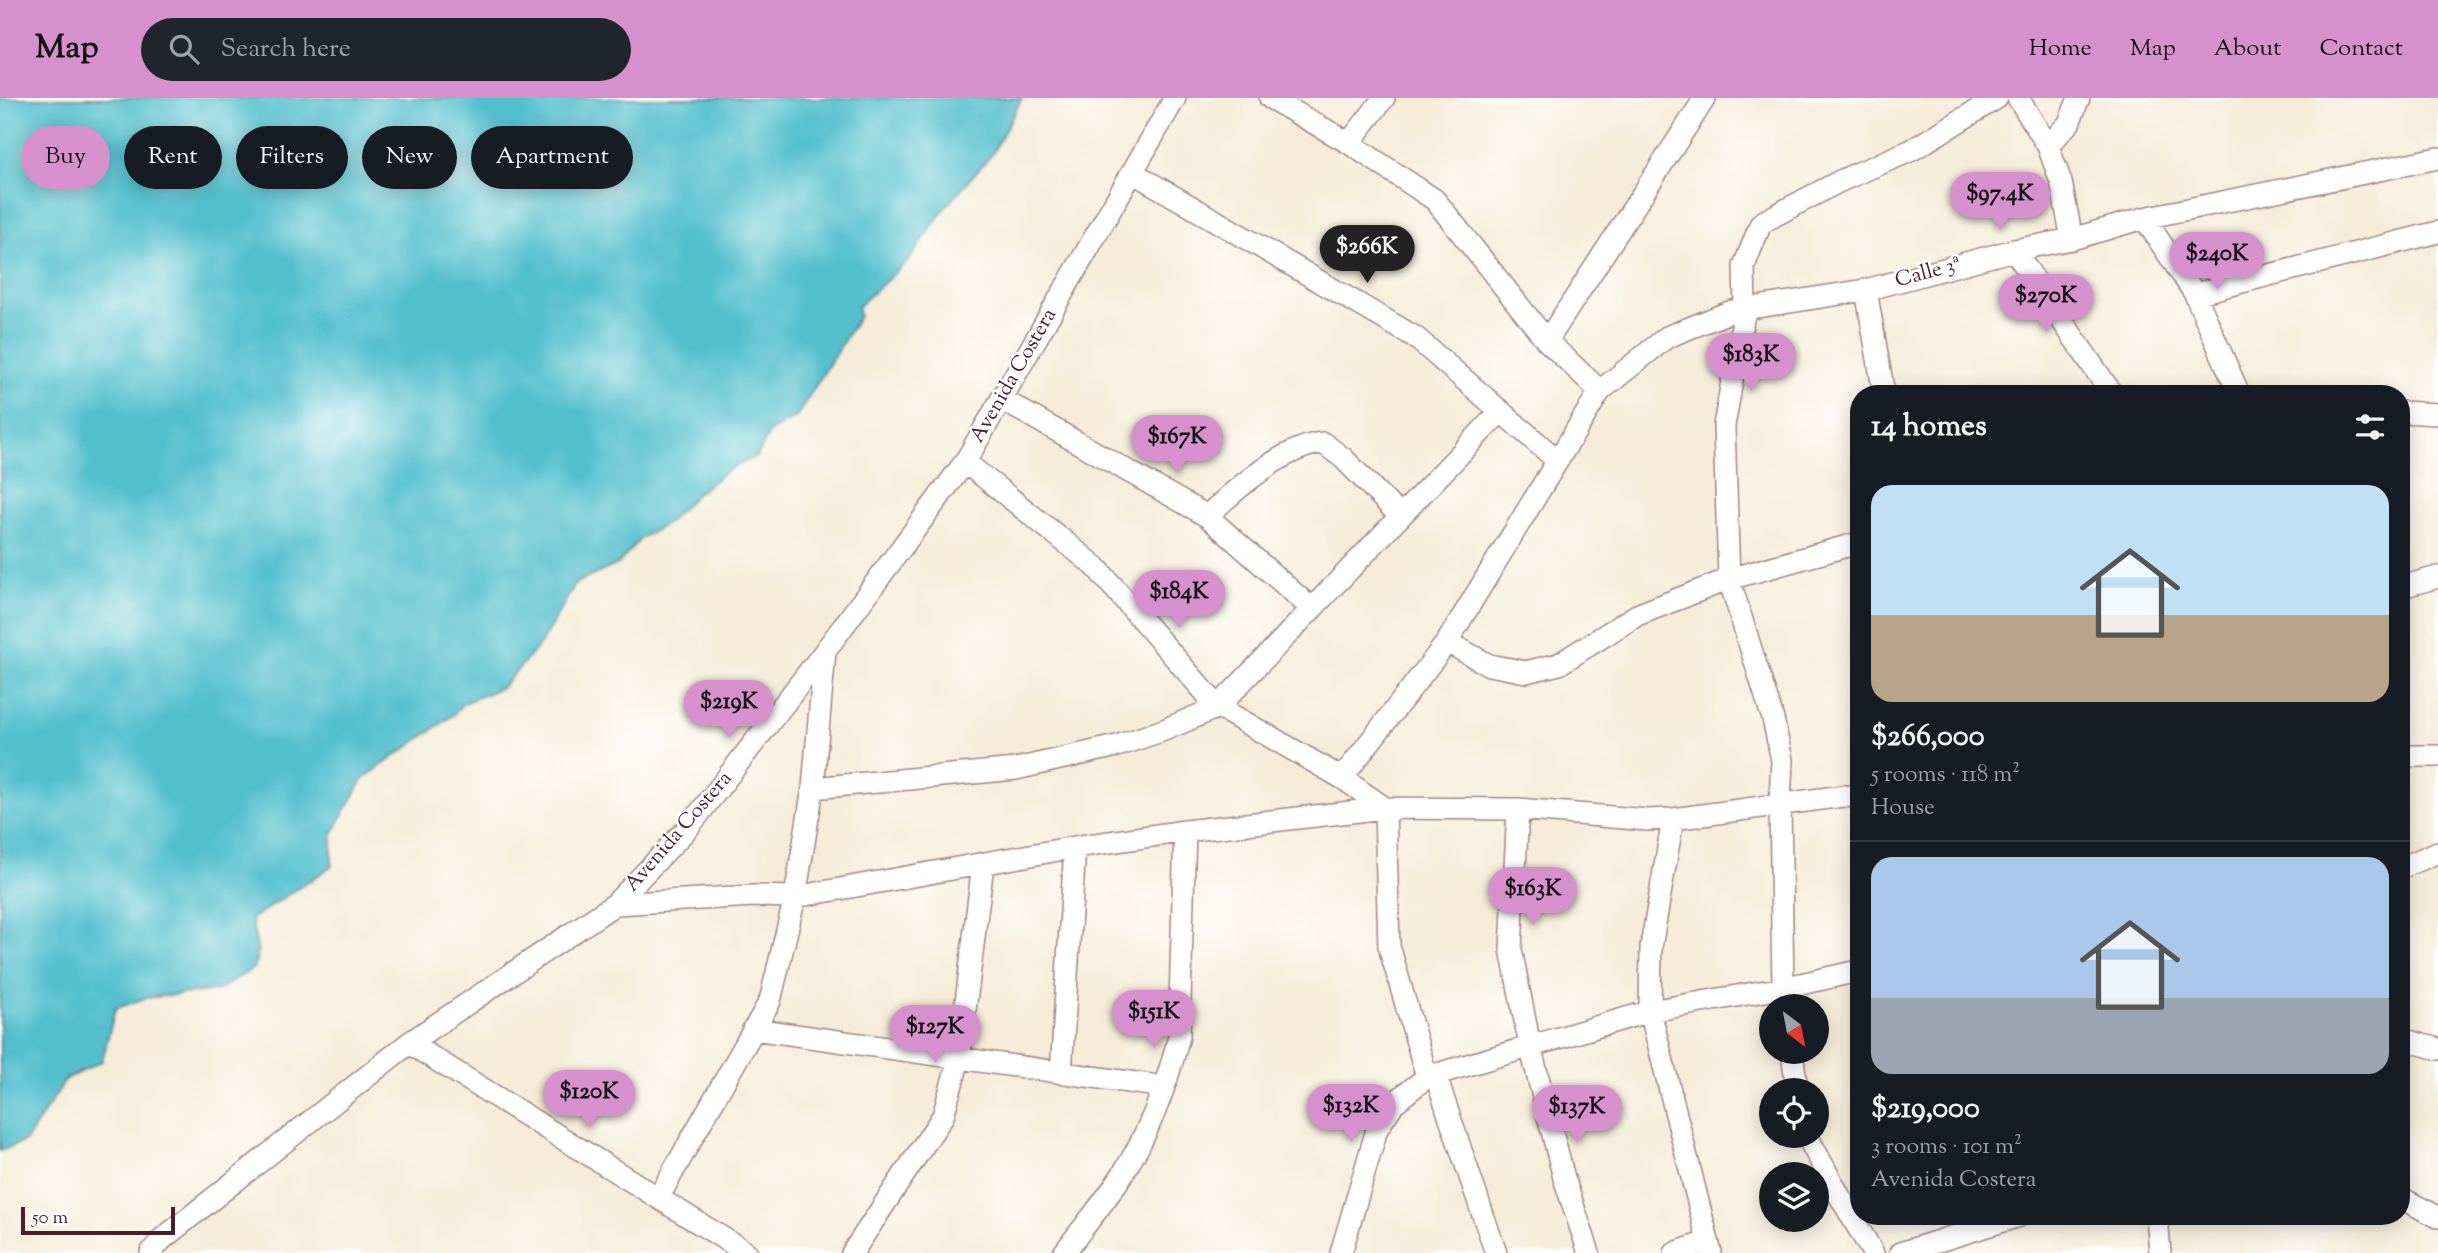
<!DOCTYPE html>
<meta charset="utf-8">
<style>
body{margin:0;font-family:"Sorts Mill Goudy",serif;background:#20242c;color:#f1f3f6;height:100vh;display:flex;flex-direction:column;font-size:26px;white-space:nowrap}
*{box-sizing:border-box;margin:0}
p{font-size:23px;color:#9ea1a6}
.icon{flex:none;width:38px;height:38px;fill:none;stroke:currentColor;stroke-width:2;stroke-linecap:round;stroke-linejoin:round}
.map{position:relative;flex:1;overflow:hidden}
.side{position:absolute;left:1850px;top:287px;width:560px;height:840px;display:flex;flex-direction:column;background:#171b24;border-radius:28px;box-shadow:0 4px 18px #0003}
.side>*{flex:none}
.guide{position:absolute;left:21px;top:28px;width:665px;height:63px;display:flex;gap:14px}
.needle{width:46px;rotate:148deg}
.fabs{position:absolute;left:1759px;top:896px;display:grid;gap:14px}
.fabs a{display:grid;place-items:center;width:70px;height:70px;border-radius:50%;background:#171b24;box-shadow:0 4px 18px #0003;font-size:35px}
.scale{position:absolute;left:21px;bottom:18px;width:154px;box-sizing:border-box;padding-left:7px;border:4px solid #4a1f2b;border-top:0;font-size:19px;line-height:24px;white-space:nowrap;color:#4a1f2b;-webkit-text-stroke:5px #fff;paint-order:stroke}
.price{position:absolute;translate:-50% -60px;padding:0 16px;border-radius:24px;background:#d690ce;color:#111;font-size:23px;line-height:46px;filter:drop-shadow(0 2px 4px #0008)}
.price::after{content:'';position:absolute;left:50%;top:42px;width:21px;height:16px;margin-left:-10px;background:inherit;clip-path:polygon(0 0,100% 0,50% 100%)}
.price.selected{background:#222;color:#fff}
ul{padding:0;list-style:none}
li{display:grid;align-content:center;gap:14px;height:371px;padding:0 21px}
li+li{border-top:2px solid #363941}
li span{display:grid;place-items:center;height:217px;border-radius:21px;color:#555}
li>.icon{margin-inline-start:auto}
span .icon{width:126px;height:126px;fill:#fffc;stroke-width:1}
li b{font-size:30px}
h2{display:flex;justify-content:space-between;align-items:center;height:84px;padding:0 21px;font-size:30px}
.pill{padding:0 24px;border-radius:32px;background:#171b24;box-shadow:0 4px 18px #0003;font-size:24px;line-height:63px}
.pill.selected{background:#d690ce;color:#111}
header{display:flex;align-items:center;gap:42px;box-sizing:border-box;height:98px;padding:0 35px;background:#d690ce;color:#111}
header strong{font-size:33px}
nav{display:flex;gap:38px;margin-inline-start:auto;font-size:24px}
.search{width:490px;height:63px;background:#20242c;display:flex;align-items:center;gap:18px;box-sizing:border-box;padding:0 24px;border-radius:38px;color:#9ea1a6;font-size:26px}
.map>svg:first-child{display:block}
</style>
<header>
<strong>Map</strong>
<div class="search"><svg class="icon" aria-label="search" viewBox="0 0 24 24"><circle cx="10" cy="10" r="6"/><path d="M15 15l6 6"/></svg>Search here</div>
<nav><a>Home</a><a>Map</a><a>About</a><a>Contact</a></nav>
</header>
<div class="map">
<svg width="2438" height="1155" viewBox="0 0 2438 1155">
<rect width="100%" height="100%" fill="#fff"/>
<filter id="ink" filterUnits="userSpaceOnUse"><feTurbulence type="fractalNoise" baseFrequency=".0143" numOctaves="2"/><feDisplacementMap in="SourceGraphic" scale="14" xChannelSelector="R" yChannelSelector="G"/><feConvolveMatrix kernelMatrix="1 2 1 2 8 2 1 2 1" color-interpolation-filters="sRGB"/></filter>
<filter id="wash" filterUnits="userSpaceOnUse"><feTurbulence type="fractalNoise" baseFrequency=".00686" numOctaves="4" result="noise"/><feDisplacementMap in="SourceGraphic" scale="28" xChannelSelector="R" yChannelSelector="G"/><feGaussianBlur stdDeviation="1.57" result="paint"/><feColorMatrix in="noise" values="0 0 0 0 0 0 0 0 0 0 0 0 0 0 0 0 0 1.4 0 .05"/><feComposite in="paint" operator="in"/></filter>
<g filter="url(#wash)">
<rect width="100%" height="100%" fill="#f6ecd8"/>
<path fill="#53bfcd" stroke="#4e6f7c" stroke-width="2" d="M0 0H1022L992 56 946 108 909 162 857 209 859 218 796 319 770 334 757 358 728 372 697 395 669 424 640 441 618 466 576 485 539 548 502 589 462 606 452 618 364 680 332 736V768L251 821 258 854 254 870 218 892 145 900 115 911 102 963 66 981 26 1043 0 1053Z"/>
</g>
<g filter="url(#ink)">
<g fill="none" stroke-linecap="round" stroke-linejoin="round">
<g stroke="#a08682" stroke-width="24">
<path id="minor" d="M1270 0 1349 45 1435 102 1547 243 1600 293
M2018 0 2048 48 2061 84 2072 141
M1349 45 1384 0
M2048 48 2069 25 2079 0
M1132 74 1415 239 1557 362
M2144 120 2195 196 2239 296
M2014 152 2112 296
M1866 192 1884 296
M2195 196 2438 134
M1547 243 1705 0
M1001 301 1207 418 1312 511
M2401 314 2438 316
M965 364 1095 468 1218 609 1342 680 1385 710 1389 848 1427 979
M1207 418C1235 392 1284 348 1323 345L1343 360 1400 418
M2401 489 2438 479
M1447 544 1489 567 1526 574 1559 566 1637 517 1729 481 1858 445
M2401 658H2438
M1342 680 1447 544 1600 293 1667 239 1732 213 1866 192 2014 152 2072 141 2144 120 2438 60
M813 690 1016 671 1117 648 1164 632 1218 609 1501 313
M1518 711 1511 851 1530 948 1564 1080 1589 1155
M1673 721 1651 849 1650 913 1711 1155
M2401 770 2438 754
M615 806 753 798 795 799 1075 749 1185 733 1385 710 1518 711 1647 722 1673 721 1843 698 1858 699
M1785 908 1783 890 1780 705 1782 662 1773 621 1729 481 1724 328 1745 211 1744 168 1761 125 1840 83 1912 52 1997 0
M753 931 1164 989
M2401 941 2438 951
M409 945 747 1155
M1792 954 1797 992
M1061 975 1075 749
M1435 976 1496 1155
M1807 1038 1839 1097 1873 1155
M658 1100 770 903 795 799 813 690 825 553
M2401 1100 2438 1119
M2157 1118 2160 1155
M151 1155 161 1142 409 945 615 806 688 730 825 553 965 364 1175 0
M852 1155 943 1018 959 961 983 766
M1064 1155C1083 1129 1105 1104 1122 1077 1149 1035 1167 987 1179 938L1185 733
M1341 1155 1377 1031 1394 1005 1427 979 1650 913 1783 890 1858 873
M1675 1155 1708 1143
M1900 1155 2019 1118"/>
</g>
<use href="#minor" stroke="#fff" stroke-width="21"/>
</g>
</g>
<g text-anchor="middle" dominant-baseline="central" stroke-width="5" stroke-linejoin="round" paint-order="stroke">
<g font-size="21" fill="#4a1f2b" stroke="#fff">
<text transform="translate(1928 175) rotate(-15)">Calle 3ª</text>
<text transform="translate(1014 278) rotate(-60)">Avenida Costera</text>
<text transform="translate(679 734) rotate(-49)">Avenida Costera</text>
</g>
</g>
</svg>
<div class="fabs">
<a><svg class="needle" viewBox="-14 -14 28 28"><path d="M0-13l5 13h-10z" fill="#e53935"/><path d="M0 13l5-13h-10z" fill="#9ea1a6"/></svg></a>
<a><svg class="icon" aria-label="locate" viewBox="0 0 24 24"><circle cx="12" cy="12" r="6"/><path d="M12 2v4M12 18v4M2 12h4M18 12h4"/></svg></a>
<a><svg class="icon" aria-label="layers" viewBox="0 0 24 24"><path d="M12 4l9 5-9 5-9-5zM3 14l9 5 9-5"/></svg></a>
</div>
<div class="scale">50 m</div>
<b class="price" style="left:2000px;top:134px">$97.4K</b>
<b class="price selected" style="left:1367px;top:187px">$266K</b>
<b class="price" style="left:2217px;top:194px">$240K</b>
<b class="price" style="left:2046px;top:236px">$270K</b>
<b class="price" style="left:1751px;top:295px">$183K</b>
<b class="price" style="left:1177px;top:377px">$167K</b>
<b class="price" style="left:1179px;top:532px">$184K</b>
<b class="price" style="left:729px;top:642px">$219K</b>
<b class="price" style="left:1533px;top:829px">$163K</b>
<b class="price" style="left:1154px;top:952px">$151K</b>
<b class="price" style="left:935px;top:967px">$127K</b>
<b class="price" style="left:589px;top:1032px">$120K</b>
<b class="price" style="left:1351px;top:1046px">$132K</b>
<b class="price" style="left:1577px;top:1047px">$137K</b>
<div class="guide">
<a class="pill selected">Buy</a>
<a class="pill">Rent</a>
<a class="pill">Filters</a>
<a class="pill">New</a>
<a class="pill">Apartment</a>
</div>
<section class="side">
<h2>14 homes<svg class="icon" aria-label="filters" viewBox="0 0 24 24"><path d="M4 7h16M4 17h16"/><circle cx="9" cy="7" r="2"/><circle cx="15" cy="17" r="2"/></svg></h2>
<ul>
<li><span style="background:linear-gradient(#bfe0f5 60%,#b9a48a 0)"><svg class="icon" aria-label="home" viewBox="0 0 24 24"><path d="M3 11l9-7 9 7M6 9v11h12V9"/></svg></span><div><b>$266,000</b><p>5 rooms · 118 m²</p><p>House</p></div></li>
<li><span style="background:linear-gradient(#a9c7e8 65%,#9aa5b1 0)"><svg class="icon" aria-label="home" viewBox="0 0 24 24"><path d="M3 11l9-7 9 7M6 9v11h12V9"/></svg></span><div><b>$219,000</b><p>3 rooms · 101 m²</p><p>Avenida Costera</p></div></li>
</ul>
</section>
</div>
